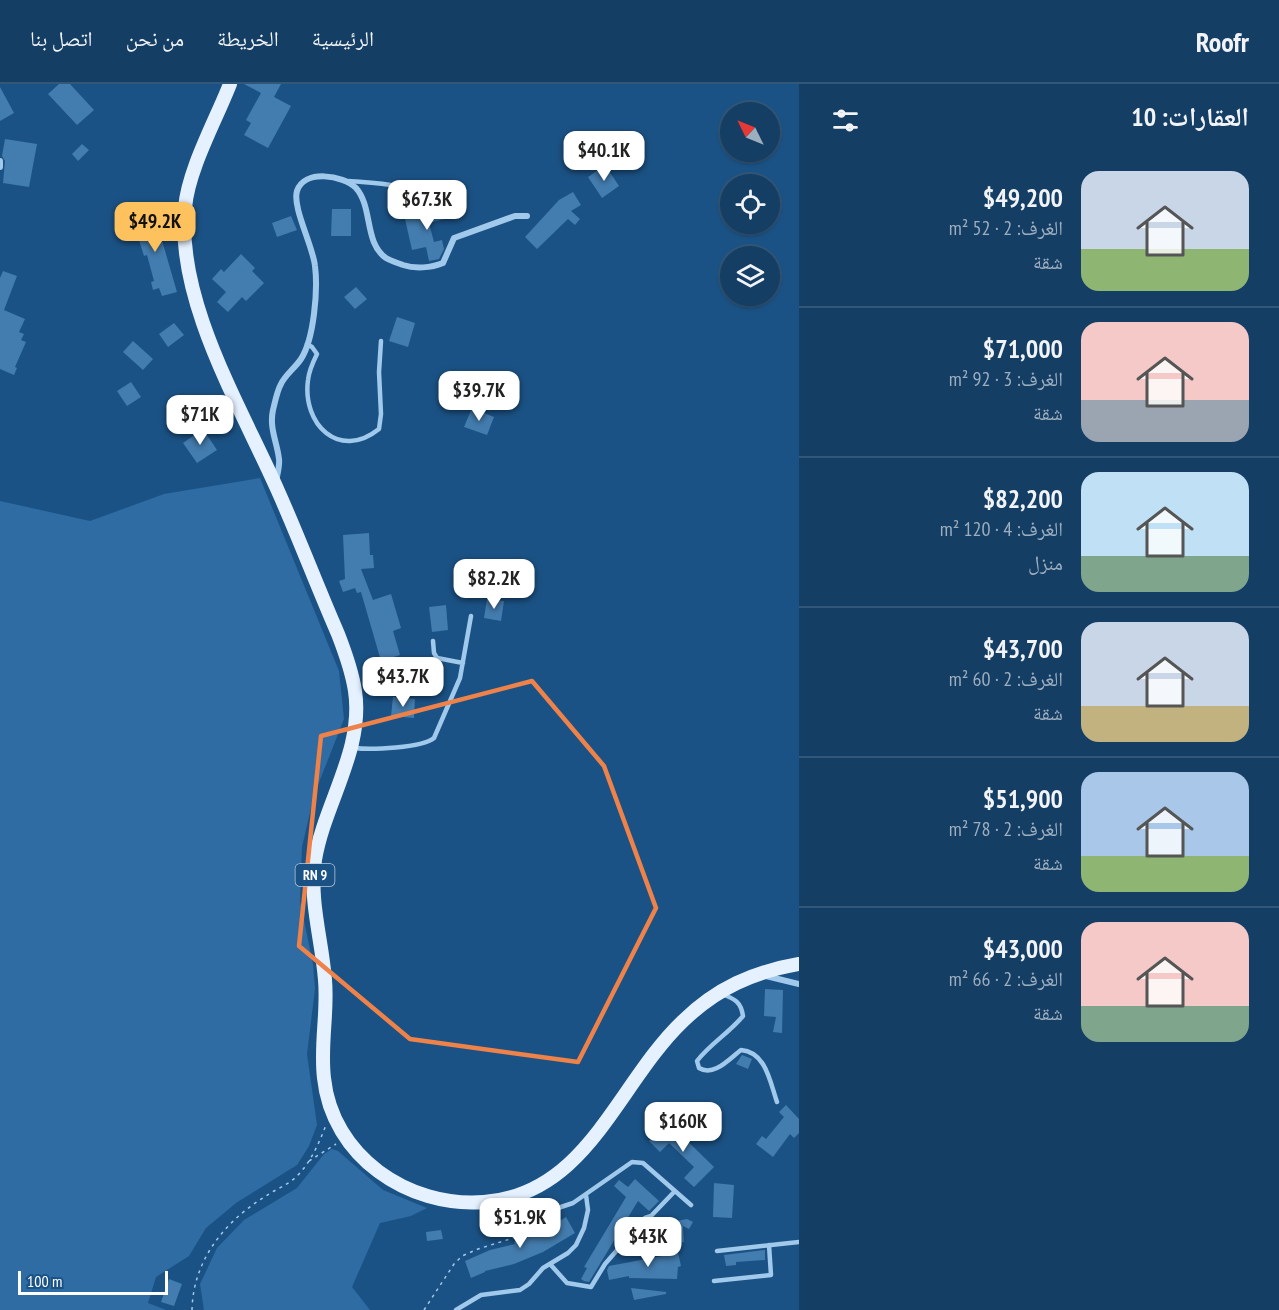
<!DOCTYPE html>
<html lang="ar">
<meta charset="utf-8">
<style>
body{margin:0;font-family:"PT Sans Narrow","Noto Naskh Arabic",sans-serif;background:#21496d;color:#f1f3f6;direction:rtl;height:100vh;display:flex;flex-direction:column;font-size:22px;white-space:nowrap}
*{box-sizing:border-box;margin:0}
p{font-size:20px;color:#9daebf}
.icon{flex:none;width:33px;height:33px;fill:none;stroke:currentColor;stroke-width:2;stroke-linecap:round;stroke-linejoin:round}
.map{position:relative;flex:1;overflow:hidden;direction:ltr}
.panel{display:flex;flex-direction:column;background:#143e64;width:480px}
.panel>*{flex:none}
.needle{width:39px;rotate:313deg}
.fabs{position:absolute;left:720px;top:18px;display:grid;gap:12px}
.fabs a{display:grid;place-items:center;width:60px;height:60px;border-radius:50%;background:#143e64;box-shadow:0 2px 4px #0004,0 0 0 2px #335778;font-size:30px}
.scale{position:absolute;left:18px;bottom:15px;width:150px;box-sizing:border-box;padding-left:6px;border:3px solid #fff;border-top:0;font-size:16px;line-height:21px;white-space:nowrap;color:#fff;-webkit-text-stroke:4px #1b5285;paint-order:stroke}
.price{position:absolute;translate:-50% -51px;padding:0 14px;border-radius:12px;background:#fff;color:#222;font-size:20px;line-height:39px;filter:drop-shadow(0 2px 3px #0008)}
.price::after{content:'';position:absolute;left:50%;top:36px;width:18px;height:14px;margin-left:-9px;background:inherit;clip-path:polygon(0 0,100% 0,50% 100%)}
.price.current{background:#fdc15d;color:#111}
ul{padding:0;list-style:none}
li{display:flex;align-items:center;gap:18px;height:150px;padding:0 30px}
li+li{border-top:2px solid #335778}
li span{display:grid;place-items:center;flex:none;width:168px;height:120px;border-radius:18px;color:#555}
li>.icon{margin-inline-start:auto}
span .icon{width:72px;height:72px;fill:#fffc;stroke-width:1}
li b{font-size:26px}
h2{display:flex;justify-content:space-between;align-items:center;height:72px;padding:0 30px;font-size:26px}
header{display:flex;align-items:center;gap:36px;box-sizing:border-box;height:84px;padding:0 30px;background:#143e64;border-bottom:2px solid #335778}
header strong{font-size:28px}
nav{display:flex;gap:33px;margin-inline-start:auto;font-size:21px}
main{display:flex;flex:1;min-height:0}
.map>svg:first-child{display:block}
</style>
<header>
<strong>Roofr</strong>
<nav><a>الرئيسية</a><a>الخريطة</a><a>من نحن</a><a>اتصل بنا</a></nav>
</header>
<main>
<section class="panel">
<h2>العقارات: 10<svg class="icon" aria-label="filters" viewBox="0 0 24 24"><path d="M4 7h16M4 17h16"/><circle cx="9" cy="7" r="2"/><circle cx="15" cy="17" r="2"/></svg></h2>
<ul>
<li><span style="background:linear-gradient(#c9d6e8 65%,#8fb573 0)"><svg class="icon" aria-label="home" viewBox="0 0 24 24"><path d="M3 11l9-7 9 7M6 9v11h12V9"/></svg></span><div><b>$49,200</b><p>الغرف: 2 · 52 m²</p><p>شقة</p></div></li>
<li><span style="background:linear-gradient(#f6c9c9 65%,#9aa5b1 0)"><svg class="icon" aria-label="home" viewBox="0 0 24 24"><path d="M3 11l9-7 9 7M6 9v11h12V9"/></svg></span><div><b>$71,000</b><p>الغرف: 3 · 92 m²</p><p>شقة</p></div></li>
<li><span style="background:linear-gradient(#bfe0f5 70%,#7fa58c 0)"><svg class="icon" aria-label="home" viewBox="0 0 24 24"><path d="M3 11l9-7 9 7M6 9v11h12V9"/></svg></span><div><b>$82,200</b><p>الغرف: 4 · 120 m²</p><p>منزل</p></div></li>
<li><span style="background:linear-gradient(#c9d6e8 70%,#c2b280 0)"><svg class="icon" aria-label="home" viewBox="0 0 24 24"><path d="M3 11l9-7 9 7M6 9v11h12V9"/></svg></span><div><b>$43,700</b><p>الغرف: 2 · 60 m²</p><p>شقة</p></div></li>
<li><span style="background:linear-gradient(#a9c7e8 70%,#8fb573 0)"><svg class="icon" aria-label="home" viewBox="0 0 24 24"><path d="M3 11l9-7 9 7M6 9v11h12V9"/></svg></span><div><b>$51,900</b><p>الغرف: 2 · 78 m²</p><p>شقة</p></div></li>
<li><span style="background:linear-gradient(#f6c9c9 70%,#7fa58c 0)"><svg class="icon" aria-label="home" viewBox="0 0 24 24"><path d="M3 11l9-7 9 7M6 9v11h12V9"/></svg></span><div><b>$43,000</b><p>الغرف: 2 · 66 m²</p><p>شقة</p></div></li>
</ul>
</section>
<div class="map">
<svg width="799" height="1226" viewBox="0 0 799 1226">
<rect width="100%" height="100%" fill="#1b5285"/>
<path fill="#2e6ca3" d="M260 394 339 587 344 635 314 711 302 763 300 817 313 880 315 905 307 970 317 1041 309 1062 297 1081 236 1119 206 1144 189 1172 156 1193 148 1219 166 1226H0V417L90 437 164 410Z
M332 1065 338 1067 383 1106 427 1124 411 1132 380 1139 352 1203 370 1226H204L200 1200 217 1164 244 1136 297 1104 324 1070Z"/>
<path fill="#437cae" d="M59 0H70L94 26 77 41 48 10Z
M244 0H281L274 13 291 22 268 64 244 51 251 39 246 36 261 9Z
M0 3 14 29 0 37Z
M5 55 37 60 29 103 3 99 5 77 2 72Z
M82 60 89 66 78 77 72 70Z
M605 81 619 102 602 114 588 93Z
M573 108 581 121 571 127 580 135 575 141 568 135 537 165 525 153 559 116Z
M444 119 448 134 429 139 434 158 442 156 444 165 439 175 429 177 426 163 412 166 405 135 427 130 425 123Z
M332 125H351V152H331Z
M154 129 177 208 162 212 159 204 153 206 151 198 154 197 147 171 144 172 139 156 135 157 133 148 135 147 132 136Z
M291 132 297 146 277 153 272 139Z
M241 170 255 184 252 187 264 199 246 217 242 213 228 228 217 218 226 208 212 195 221 185 224 188Z
M3 187 17 192 4 226 25 235 19 248 24 250 21 256 26 258 15 283 17 284 14 291 0 285V194Z
M356 203 367 215 355 225 344 213Z
M397 233 415 239 408 263 389 257Z
M174 239 184 251 168 263 159 250Z
M133 257 153 275 143 286 123 268Z
M131 298 141 313 127 322 117 307Z
M472 324 494 333 487 351 464 343Z
M203 345 217 366 197 379 183 359Z
M369 449 370 471H373L374 484 361 485 373 516 391 510 401 544 393 547 400 571 381 577 361 508 357 509 355 504 343 508 339 497 345 495 343 451Z
M487 515 504 517 501 537 484 534Z
M446 521 448 546 432 548 429 523Z
M393 613 415 615 414 634 391 632Z
M765 905 783 906 782 949 773 948 776 933 764 932Z
M742 971 752 975 748 985 736 980Z
M786 1021 799 1035V1049L794 1054 790 1050 773 1073 756 1060 762 1052 766 1055 784 1033 779 1028Z
M668 1038 714 1083 694 1103 684 1094 694 1083 669 1059 660 1068 649 1057Z
M635 1095 659 1117 649 1127 638 1117 589 1198 584 1197 581 1195 587 1184 584 1183 626 1113 614 1102 619 1096 628 1103Z
M714 1099 734 1101 732 1134 713 1133Z
M566 1133 575 1149 543 1168 514 1180 485 1187V1188L471 1194 465 1177 490 1166 515 1160 514 1158 548 1144Z
M687 1135 693 1138 689 1145 683 1142 684 1158 676 1159 675 1152 648 1157 646 1143Z
M441 1146 443 1155 427 1157 426 1148Z
M765 1166V1176L736 1178V1181L726 1182 724 1171Z
M678 1169 681 1182 678 1183 677 1195 629 1194V1192L609 1196 607 1186 609 1182Z
M169 1195 182 1200 174 1222 161 1218Z
M631 1204 666 1208V1210L634 1216Z"/>
<g fill="none" stroke-linecap="round" stroke-linejoin="round">
<path stroke="#a1c9eb" stroke-width="1.5" stroke-dasharray="3 4.5" stroke-linecap="butt" d="M309 1077 336 1060
M192 1226C193 1176 225 1137 266 1112 276 1105 288 1101 297 1092 311 1078 319 1059 326 1041
M424 1226 454 1180 462 1172 478 1165 510 1155 548 1136"/>
<path stroke="#a1c9eb" stroke-width="4.5" d="M349 97C371 99 414 99 428 118
M307 260 312 263 317 270C313 278 309 287 308 296 302 340 339 377 379 345L381 330 379 288 381 257
M433 557 434 569 437 574 463 579
M354 664C371 666 422 664 434 654L460 594 471 532
M722 910C735 915 741 918 743 932 729 949 710 960 697 977L699 984C714 993 729 975 741 966 766 968 770 998 777 1018
M487 1120 495 1140 513 1139 573 1119 632 1078 643 1079 691 1121
M717 1167 799 1158
M550 1180 567 1199 591 1203 605 1180 645 1134 651 1132 675 1107
M714 1197 771 1191 769 1161
M456 1226 481 1211 520 1206 529 1200 543 1184 568 1169 576 1161 584 1144 588 1126 586 1111"/>
<path stroke="#a1c9eb" stroke-width="6" d="M0 77V83
M276 398C277 391 280 382 279 375 277 358 269 344 273 326 275 318 277 307 281 300 285 291 295 284 301 275 314 255 318 206 315 182 313 162 292 123 297 107 304 85 343 91 356 104 373 123 364 159 386 174 391 177 398 179 403 181 415 185 431 184 443 179L454 154 515 132H527
M766 892 799 900"/>
<path stroke="#e6f1ff" stroke-width="14" d="M230 0C216 36 188 86 185 124 176 217 241 323 278 407 299 454 317 502 338 550 345 568 352 587 355 607 364 666 324 720 315 776 309 817 322 856 325 896 328 928 320 961 324 994 332 1072 408 1124 484 1118 588 1110 617 1000 683 937 717 904 753 888 799 880"/>
</g>
<path fill="none" stroke="#ee8249" stroke-width="4.5" stroke-linejoin="round" d="M532 597 604 682 656 824 578 978 410 955 299 862 321 652Z"/>
<g text-anchor="middle" dominant-baseline="central" stroke-width="4.5" stroke-linejoin="round" paint-order="stroke">
<rect fill="#1b5285" stroke="#bbcbda" stroke-width="1.5" x="295.5" y="780" width="39" height="22" rx="4.5"/>
<g font-size="14" font-weight="bold" fill="#fff">
<text x="315" y="791">RN 9</text>
</g>
</g>
</svg>
<div class="fabs">
<a><svg class="needle" viewBox="-14 -14 28 28"><path d="M0-13l5 13h-10z" fill="#e53935"/><path d="M0 13l5-13h-10z" fill="#9daebf"/></svg></a>
<a><svg class="icon" aria-label="locate" viewBox="0 0 24 24"><circle cx="12" cy="12" r="6"/><path d="M12 2v4M12 18v4M2 12h4M18 12h4"/></svg></a>
<a><svg class="icon" aria-label="layers" viewBox="0 0 24 24"><path d="M12 4l9 5-9 5-9-5zM3 14l9 5 9-5"/></svg></a>
</div>
<div class="scale">100 m</div>
<b class="price" style="left:604px;top:98px">$40.1K</b>
<b class="price" style="left:427px;top:147px">$67.3K</b>
<b class="price current" style="left:155px;top:169px">$49.2K</b>
<b class="price" style="left:479px;top:338px">$39.7K</b>
<b class="price" style="left:200px;top:362px">$71K</b>
<b class="price" style="left:494px;top:526px">$82.2K</b>
<b class="price" style="left:403px;top:624px">$43.7K</b>
<b class="price" style="left:683px;top:1069px">$160K</b>
<b class="price" style="left:520px;top:1165px">$51.9K</b>
<b class="price" style="left:648px;top:1184px">$43K</b>
</div>
</main>
